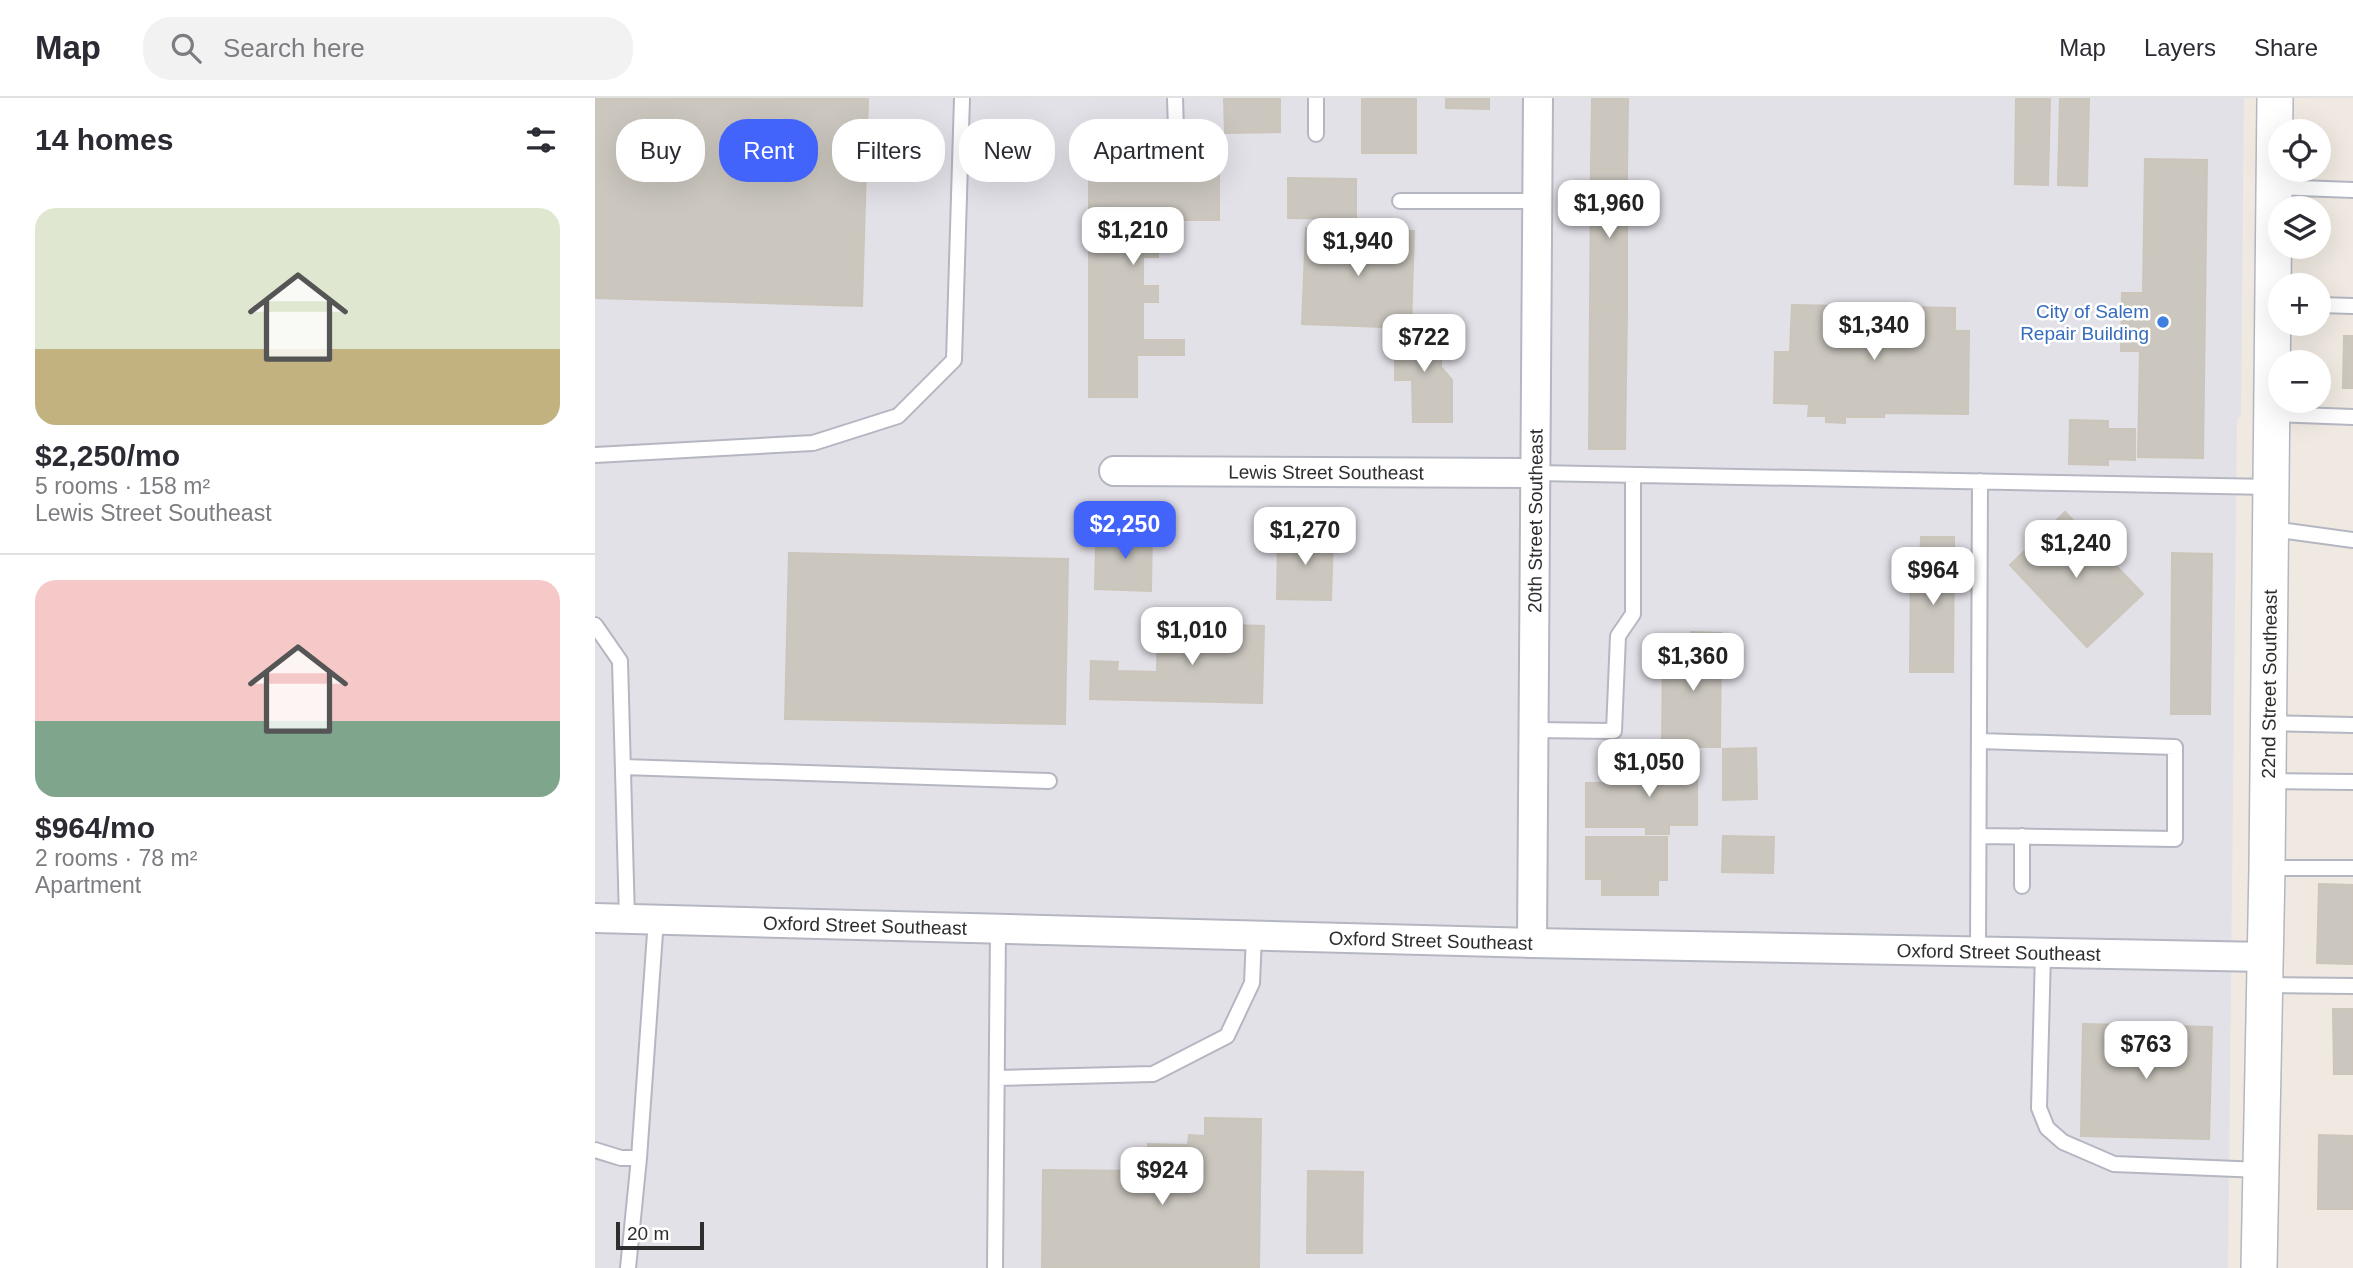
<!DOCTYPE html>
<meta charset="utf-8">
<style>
body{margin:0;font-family:Helvetica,sans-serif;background:#f2f2f3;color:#2b2b33;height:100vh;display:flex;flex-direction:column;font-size:26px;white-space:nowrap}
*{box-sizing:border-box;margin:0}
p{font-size:23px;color:#7c7c81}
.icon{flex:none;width:38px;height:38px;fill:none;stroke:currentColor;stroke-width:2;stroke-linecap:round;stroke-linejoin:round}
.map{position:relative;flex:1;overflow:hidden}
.details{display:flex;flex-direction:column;background:#fff;width:595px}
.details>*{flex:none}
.hud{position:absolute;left:21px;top:21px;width:665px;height:63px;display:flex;gap:14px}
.buttons{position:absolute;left:1673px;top:21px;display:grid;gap:14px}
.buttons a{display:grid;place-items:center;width:63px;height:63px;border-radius:50%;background:#fff;box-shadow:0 7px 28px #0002;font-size:35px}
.scale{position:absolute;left:21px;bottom:18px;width:88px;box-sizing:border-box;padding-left:7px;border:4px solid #2e2e2e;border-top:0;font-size:19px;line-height:24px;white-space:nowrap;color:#2e2e2e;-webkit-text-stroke:5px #fff;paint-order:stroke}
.price{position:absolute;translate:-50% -60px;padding:0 16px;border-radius:14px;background:#fff;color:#222;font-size:23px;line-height:46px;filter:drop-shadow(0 2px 4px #0008)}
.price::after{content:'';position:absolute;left:50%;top:42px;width:21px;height:16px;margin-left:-10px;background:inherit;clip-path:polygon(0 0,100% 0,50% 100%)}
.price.on{background:#4264fb;color:#fff}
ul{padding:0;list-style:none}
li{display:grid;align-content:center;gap:14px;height:371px;padding:0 35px}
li+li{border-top:2px solid #e1e1e2}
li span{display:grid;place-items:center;height:217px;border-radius:21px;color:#555}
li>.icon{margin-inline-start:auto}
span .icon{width:126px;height:126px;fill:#fffc;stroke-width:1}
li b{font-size:30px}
h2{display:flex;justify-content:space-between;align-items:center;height:84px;padding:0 35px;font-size:30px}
.chip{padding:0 24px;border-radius:28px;background:#fff;box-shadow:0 7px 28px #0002;font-size:24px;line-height:63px}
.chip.on{background:#4264fb;color:#fff}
header{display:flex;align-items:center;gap:42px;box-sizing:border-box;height:98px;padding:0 35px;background:#fff;border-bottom:2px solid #e1e1e2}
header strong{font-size:33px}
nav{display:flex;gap:38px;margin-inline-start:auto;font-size:24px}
.search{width:490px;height:63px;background:#f2f2f3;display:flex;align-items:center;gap:18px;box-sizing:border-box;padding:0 24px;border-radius:28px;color:#7c7c81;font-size:26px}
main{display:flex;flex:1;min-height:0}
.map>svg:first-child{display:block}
</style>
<header>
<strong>Map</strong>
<div class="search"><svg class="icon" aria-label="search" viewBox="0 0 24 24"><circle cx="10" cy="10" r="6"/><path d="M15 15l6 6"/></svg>Search here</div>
<nav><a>Map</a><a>Layers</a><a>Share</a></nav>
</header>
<main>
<section class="details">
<h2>14 homes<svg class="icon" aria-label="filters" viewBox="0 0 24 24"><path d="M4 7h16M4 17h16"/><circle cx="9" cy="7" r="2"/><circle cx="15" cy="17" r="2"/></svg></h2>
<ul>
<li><span style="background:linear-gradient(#dfe7d0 65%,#c2b280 0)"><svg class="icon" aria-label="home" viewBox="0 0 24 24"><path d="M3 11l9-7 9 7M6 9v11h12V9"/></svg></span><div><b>$2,250/mo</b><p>5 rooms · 158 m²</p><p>Lewis Street Southeast</p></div></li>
<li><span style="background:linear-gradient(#f6c9c9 65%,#7fa58c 0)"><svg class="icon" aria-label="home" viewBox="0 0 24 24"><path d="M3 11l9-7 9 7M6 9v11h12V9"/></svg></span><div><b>$964/mo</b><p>2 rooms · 78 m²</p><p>Apartment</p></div></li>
</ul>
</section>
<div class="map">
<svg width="1758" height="1170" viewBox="0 0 1758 1170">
<rect width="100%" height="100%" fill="#efe9e1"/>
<path fill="#e3e1e8" d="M0 0H1649L1646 317 1642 322 1633 1170H0Z"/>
<path fill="#cbc7bf" stroke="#cbc5ba" stroke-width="2" d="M0 0H273L267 208 0 200Z
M629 0H685V34L630 35Z
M767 0H821V55H767Z
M851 0H894V11L851 10Z
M997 0H1033L1032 71H996Z
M1421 0H1455L1453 87 1420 86Z
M1465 0H1494L1492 88 1463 87Z
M1550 61 1612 62 1608 360 1543 359 1545 253H1526L1527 195H1548Z
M996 71H1032V212H995Z
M494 77H624V122H572V139H563V159H548V188H563V204H548V242H589V257H542V299H494Z
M693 80 761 81V121L693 120Z
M711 130 819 133 816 230 707 226Z
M1197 207 1360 210V233H1374L1373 316 1289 315V319H1250V325L1231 324V318H1213L1214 306 1179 305 1180 254H1195Z
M995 212H1032L1030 351H994Z
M800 232H846V269L857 282V324H818L817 282H800Z
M1749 238H1758V290H1748Z
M1475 322 1513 323V331H1540V362L1513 361V367L1474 366Z
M1470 414 1548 496 1492 549 1415 467Z
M516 430 557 431 556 493 500 491 501 447H515Z
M683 436 738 437 736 502 682 501Z
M1326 439H1359L1358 574H1315L1316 465H1325Z
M194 455 473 461 470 626 190 621Z
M1577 455 1617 456 1615 616H1576Z
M563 525 669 528 667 605 495 601 496 563 523 564 522 573 562 574Z
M1096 534 1126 535 1125 649H1067L1068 551 1095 552Z
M1074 649H1102V727H1074V736H1051V729H991V685H1074Z
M1161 650 1162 701 1128 702V651Z
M1128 738 1179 739 1178 775 1127 774Z
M991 739H1072V782H1063V797H1007V781H991Z
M1724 786 1758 787V866L1722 865Z
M1738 911H1758V976H1739Z
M1488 926 1617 929 1614 1041 1486 1038Z
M610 1020 666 1021 664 1170H447L448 1072 553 1073V1046L593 1047 594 1037 610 1038Z
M1724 1037 1758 1038V1111H1723Z
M713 1073 768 1074 767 1155H712Z"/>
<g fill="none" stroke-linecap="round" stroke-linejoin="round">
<g stroke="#b4b7c1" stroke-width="18">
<path id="service" d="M580 0 581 31
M721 0V36
M1679 89 1758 92
M805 103H943
M1724 207 1758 208
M1678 316 1758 319
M0 357 218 345 303 318 359 262 367 0
M941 375 1676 389
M1677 431 1758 442
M0 527 25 563 32 821
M1673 625 1758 627
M939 632 1019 633 1023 538 1038 516V377
M28 669 454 683
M1674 683 1758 684
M1384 738 1580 741V649L1384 643
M1672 770H1758
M1427 788V738
M1383 853 1385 383
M1448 855 1444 1010 1452 1030 1468 1044 1519 1066 1666 1072
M1670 887 1758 888
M402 980 558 976 632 938 657 885 659 838
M0 1052 26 1060H44L61 821
M33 1170 44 1060
M400 1170 403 831"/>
</g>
<g stroke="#b4b7c1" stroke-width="32">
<g id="minor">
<path id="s1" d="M519 373 941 375"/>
<path id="s2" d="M0 820 937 845 1671 859"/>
<path id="s3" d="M937 845 943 0"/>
</g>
</g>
<g stroke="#b4b7c1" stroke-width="38">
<g id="tertiary">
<path id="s4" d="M1664 1170 1672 770 1680 0"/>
</g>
</g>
<path stroke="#c9c9c9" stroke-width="4.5" stroke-dasharray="5 3.5" stroke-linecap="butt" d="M1035 658H1056"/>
<use href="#service" stroke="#fff" stroke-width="14"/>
<use href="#minor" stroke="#fff" stroke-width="28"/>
<use href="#tertiary" stroke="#fff" stroke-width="35"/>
</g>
<circle fill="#3f7fe0" stroke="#fff" stroke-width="2.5" cx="1568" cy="224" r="7"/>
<g text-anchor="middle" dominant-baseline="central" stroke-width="5" stroke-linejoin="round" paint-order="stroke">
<g font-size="19" fill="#366cbe" stroke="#fff" text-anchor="end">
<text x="1554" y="213">City of Salem<tspan x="1554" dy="22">Repair Building</tspan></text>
</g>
<g font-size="19" fill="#2e2e2e" stroke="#fff">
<text stroke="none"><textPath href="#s1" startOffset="212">Lewis Street Southeast</textPath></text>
<text stroke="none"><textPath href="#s3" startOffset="422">20th Street Southeast</textPath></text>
<text stroke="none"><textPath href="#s4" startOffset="584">22nd Street Southeast</textPath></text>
<text stroke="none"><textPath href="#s2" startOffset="270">Oxford Street Southeast</textPath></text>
<text stroke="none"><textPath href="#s2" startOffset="836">Oxford Street Southeast</textPath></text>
<text stroke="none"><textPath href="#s2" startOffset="1404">Oxford Street Southeast</textPath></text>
</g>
</g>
</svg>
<div class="buttons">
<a><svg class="icon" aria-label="locate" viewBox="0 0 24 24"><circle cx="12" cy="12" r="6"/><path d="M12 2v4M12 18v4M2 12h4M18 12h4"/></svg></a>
<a><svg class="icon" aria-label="layers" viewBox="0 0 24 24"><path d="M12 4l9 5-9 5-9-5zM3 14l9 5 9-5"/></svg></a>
<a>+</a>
<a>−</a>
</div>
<div class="scale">20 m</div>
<b class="price" style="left:1014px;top:142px">$1,960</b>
<b class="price" style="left:538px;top:169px">$1,210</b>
<b class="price" style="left:763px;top:180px">$1,940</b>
<b class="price" style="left:1279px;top:264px">$1,340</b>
<b class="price" style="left:829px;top:276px">$722</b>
<b class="price on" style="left:530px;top:463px">$2,250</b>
<b class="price" style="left:710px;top:469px">$1,270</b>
<b class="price" style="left:1481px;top:482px">$1,240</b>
<b class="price" style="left:1338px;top:509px">$964</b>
<b class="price" style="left:597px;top:569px">$1,010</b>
<b class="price" style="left:1098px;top:595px">$1,360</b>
<b class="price" style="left:1054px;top:701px">$1,050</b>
<b class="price" style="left:1551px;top:983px">$763</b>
<b class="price" style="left:567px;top:1109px">$924</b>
<div class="hud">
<a class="chip">Buy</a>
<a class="chip on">Rent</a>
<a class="chip">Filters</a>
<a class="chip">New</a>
<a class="chip">Apartment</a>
</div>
</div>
</main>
